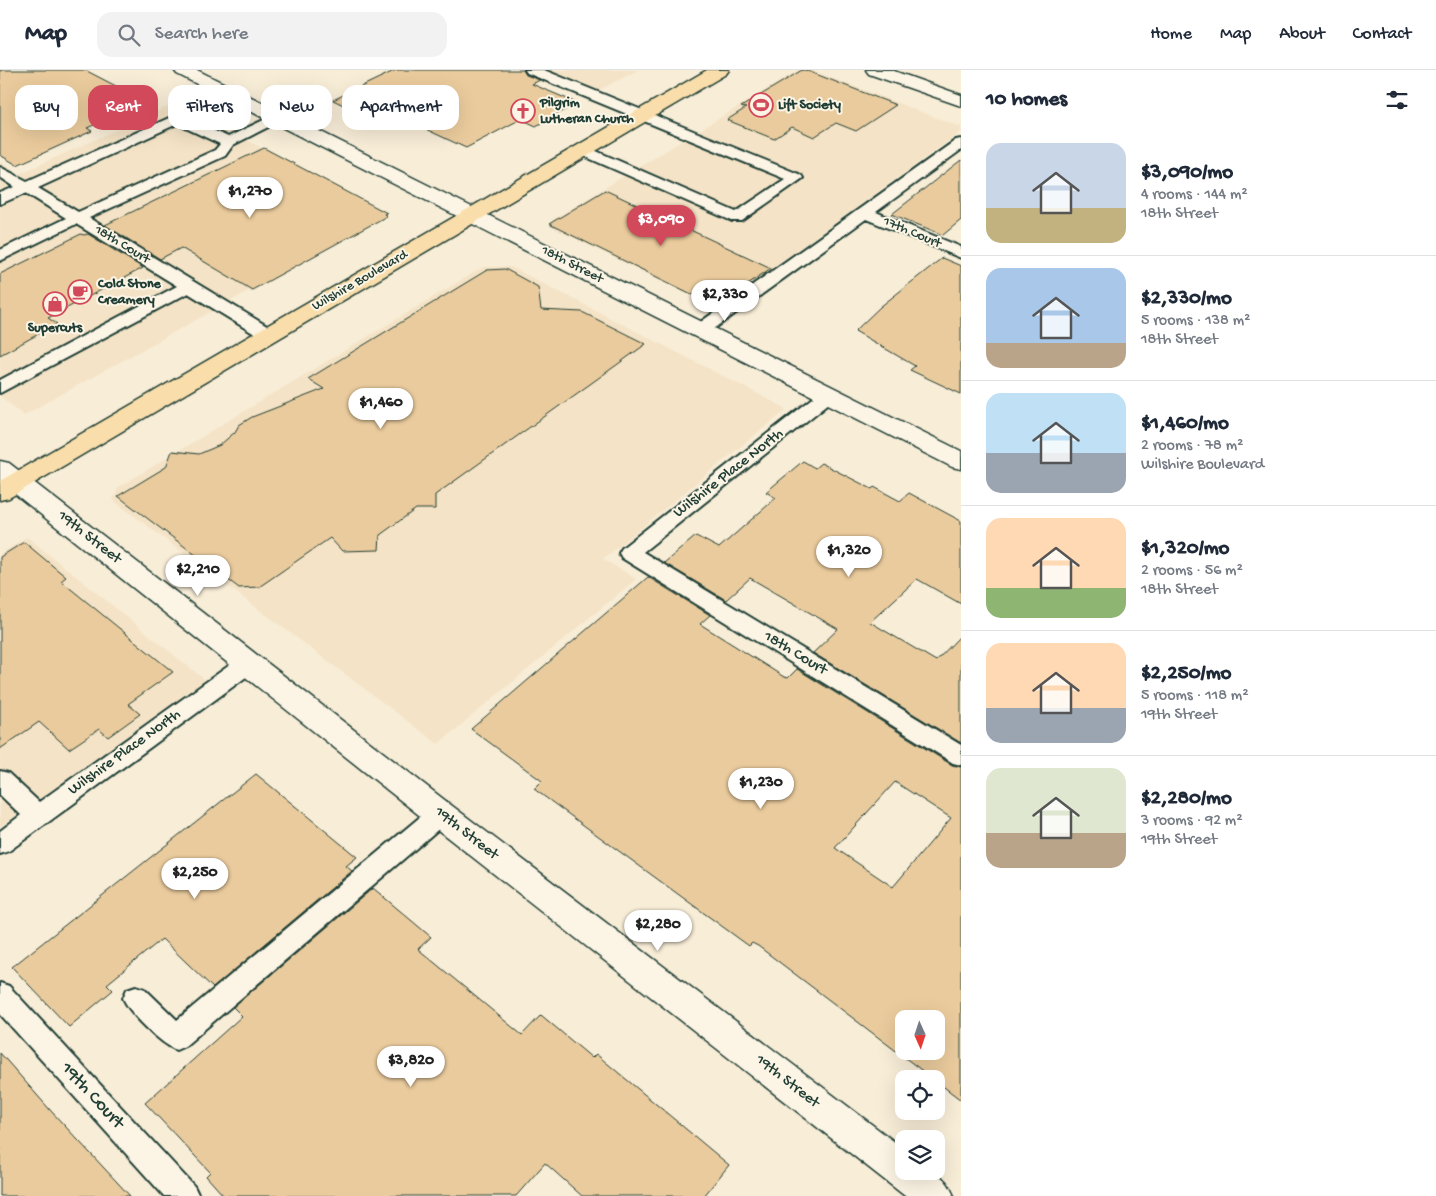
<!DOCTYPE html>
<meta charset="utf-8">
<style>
body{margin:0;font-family:"Gochi Hand",sans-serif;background:#f2f2f3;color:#1f2937;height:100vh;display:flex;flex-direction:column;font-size:19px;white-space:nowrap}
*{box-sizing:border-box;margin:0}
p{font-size:16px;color:#747a83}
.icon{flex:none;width:28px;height:28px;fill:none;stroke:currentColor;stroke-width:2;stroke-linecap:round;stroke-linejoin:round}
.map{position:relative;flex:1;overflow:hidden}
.sheet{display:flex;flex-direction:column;background:#fff;width:475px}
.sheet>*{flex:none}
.guide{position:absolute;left:15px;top:15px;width:475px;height:45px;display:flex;gap:10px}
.needle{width:32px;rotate:177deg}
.buttons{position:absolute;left:895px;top:940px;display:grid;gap:10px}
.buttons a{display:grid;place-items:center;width:50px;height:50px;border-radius:10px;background:#fff;box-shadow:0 5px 20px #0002;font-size:25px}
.price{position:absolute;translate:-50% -42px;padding:0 11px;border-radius:18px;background:#fff;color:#222;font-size:16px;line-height:32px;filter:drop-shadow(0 1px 2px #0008)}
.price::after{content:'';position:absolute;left:50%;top:30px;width:15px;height:11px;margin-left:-8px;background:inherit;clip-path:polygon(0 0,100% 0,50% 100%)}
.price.selected{background:#d1495b;color:#fff}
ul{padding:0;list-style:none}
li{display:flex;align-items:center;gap:15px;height:125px;padding:0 25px}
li+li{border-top:1px solid #e0e1e3}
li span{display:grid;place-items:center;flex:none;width:140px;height:100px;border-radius:15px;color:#555}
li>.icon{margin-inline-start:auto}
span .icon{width:60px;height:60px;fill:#fffc;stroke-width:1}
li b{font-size:21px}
h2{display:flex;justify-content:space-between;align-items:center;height:60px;padding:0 25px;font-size:21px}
.chip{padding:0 18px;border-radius:15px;background:#fff;box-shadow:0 5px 20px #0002;font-size:18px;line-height:45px}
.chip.selected{background:#d1495b;color:#fff}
header{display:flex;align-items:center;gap:30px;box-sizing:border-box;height:70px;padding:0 25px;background:#fff;border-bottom:1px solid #e0e1e3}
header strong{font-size:24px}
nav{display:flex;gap:28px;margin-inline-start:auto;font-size:18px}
.search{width:350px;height:45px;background:#f2f2f3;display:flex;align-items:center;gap:12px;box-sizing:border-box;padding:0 18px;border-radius:15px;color:#747a83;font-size:19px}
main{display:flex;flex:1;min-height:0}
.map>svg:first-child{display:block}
</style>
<header>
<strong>Map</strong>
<div class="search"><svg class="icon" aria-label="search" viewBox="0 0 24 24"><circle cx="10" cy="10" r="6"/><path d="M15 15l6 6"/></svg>Search here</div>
<nav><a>Home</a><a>Map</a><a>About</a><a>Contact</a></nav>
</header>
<main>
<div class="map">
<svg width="961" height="1126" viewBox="0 0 961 1126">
<rect width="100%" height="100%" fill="#f8edd7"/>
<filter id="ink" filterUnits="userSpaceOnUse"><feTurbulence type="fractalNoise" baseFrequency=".02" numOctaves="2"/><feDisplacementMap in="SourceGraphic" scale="10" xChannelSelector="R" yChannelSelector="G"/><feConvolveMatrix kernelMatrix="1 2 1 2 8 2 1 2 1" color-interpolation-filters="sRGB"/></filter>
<g filter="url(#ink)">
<path fill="#f4e3c6" d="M546 0H638L597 21Z
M799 0H811L961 57V62L717 238 551 157 552 150Z
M176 33 388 144 24 345 0 326V92L19 104Z
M483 197H511L787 339 603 489 636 509 438 674 113 430 119 417Z
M27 467 205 610 0 757V484Z"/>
<path fill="#eacb9d" stroke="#1f3d34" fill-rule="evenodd" d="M0 0H85L141 29 114 42 119 44 87 58 92 61 17 95 0 85Z
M396 0H523L526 5 540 10 532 14 577 33 536 56 521 49 466 78 404 49 389 57 333 30Z
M802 0H805L896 35 856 61 836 53 814 67 792 57 774 69 727 50 746 38 741 37Z
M264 78 387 143 384 144 387 146 252 220 181 178 160 189 105 155Z
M961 90V150L943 165 892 144Z
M605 120 667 149 771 198 716 236 549 154Z
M81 164 84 165 88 164 143 198 48 248 57 254 0 285V204Z
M942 188 961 196V324L910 300 915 296 855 261 880 237Z
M505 199 538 217 541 240 582 242 646 274 435 425V439H416L380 465 379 480 342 481 330 468 259 517 239 518 118 426 166 397 172 381 199 384 220 375 235 362 239 355 252 347 324 319 308 309 487 200Z
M803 391 815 398 821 393 872 419 874 417 900 431 909 423 961 451V534L917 509 870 552 936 591 961 565V673L813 583 838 559 750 508 726 530 664 493 696 466 719 478 776 428 766 422Z
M24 472 66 507 61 511 173 602 128 634 140 644 108 667 99 659 69 679 39 652 0 679V487Z
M648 507 710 545 700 554 784 607 788 608 797 599 952 695 961 697V1030L936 1011V1009H933L758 876 752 873 749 876 534 719 542 711 471 659ZM895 712 951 748 893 817 835 778ZM904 949H936V981H904Z
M256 704 357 787 346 796 352 801 213 918 162 869 107 914 113 920 69 957 12 897Z
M373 818 431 867 418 879 522 965 541 945 592 988 596 984 729 1095 704 1126H582L545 1093 516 1126H224L206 1106 210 1102 145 1033 242 946 233 937Z
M0 983 51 1041 130 1126H0Z"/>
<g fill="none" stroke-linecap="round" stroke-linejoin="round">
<g stroke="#1f3d34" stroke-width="4">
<path id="service" d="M525 0H544L801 105 803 108 742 151H732L577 83 575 80 582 76 587 77 736 142 785 109 527 3Z
M232 20 239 24 237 27 189 49 228 67 274 45H284L286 48 233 75 225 86 89 148 275 261 278 265 275 269H263L188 223 0 323V310L177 216 76 154 0 191V180L66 148 26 123 0 134V123L15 117 0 107V97L27 111ZM177 54 220 74 215 80 78 142 38 118Z
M961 69V80L876 142 961 177V188L866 149 707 264H695L692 260 695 256 956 70Z
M828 319 834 321 837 325 834 329 643 482 961 675V695L953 693 622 488 619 483 622 478 822 321Z
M249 585 257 587 260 593 257 599 9 781 0 784V761L21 745 0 725V701L8 703 39 732 241 587Z
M440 734 448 737 452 744 448 751 185 976 176 980C160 973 130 944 123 928L127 919 136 916 145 919 177 950 432 737Z
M0 913 9 916 194 1116 199 1126H164L0 944Z"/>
</g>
<g stroke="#1f3d34" stroke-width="3">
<path id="minor" d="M174 0H197L961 381V399L952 397 177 4Z
M0 391 9 393 451 735 904 1079V1101C930 1101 943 1099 954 1126H905L429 753 0 412Z"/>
</g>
<g stroke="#1f3d34" stroke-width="3">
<path id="tertiary" d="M866 0H891L961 25V36L869 4Z"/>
</g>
<g stroke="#1f3d34" stroke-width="3">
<path id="primary" d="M707 0H729L726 4 9 428 0 430V411Z"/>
</g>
<use href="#service" fill="#fcf5e5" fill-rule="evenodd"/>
<use href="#minor" fill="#fcf5e5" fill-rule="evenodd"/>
<use href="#tertiary" fill="#fcf5e5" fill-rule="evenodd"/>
<use href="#primary" fill="#f9deab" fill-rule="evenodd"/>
</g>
</g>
<defs>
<g id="stadium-ring" transform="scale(1.25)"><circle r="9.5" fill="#fcf5e5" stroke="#d1495b" stroke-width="1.5"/><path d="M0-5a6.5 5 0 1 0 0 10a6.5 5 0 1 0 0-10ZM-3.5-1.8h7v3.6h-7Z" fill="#d1495b"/></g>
<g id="church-ring" transform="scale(1.25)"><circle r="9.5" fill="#fcf5e5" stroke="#d1495b" stroke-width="1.5"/><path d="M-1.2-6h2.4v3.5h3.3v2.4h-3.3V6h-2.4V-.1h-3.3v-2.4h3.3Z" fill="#d1495b"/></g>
<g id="cafe-ring" transform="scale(1.25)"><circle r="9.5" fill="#fcf5e5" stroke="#d1495b" stroke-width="1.5"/><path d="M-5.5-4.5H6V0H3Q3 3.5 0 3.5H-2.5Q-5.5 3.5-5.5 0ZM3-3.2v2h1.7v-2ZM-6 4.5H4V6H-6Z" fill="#d1495b"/></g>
<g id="shop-ring" transform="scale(1.25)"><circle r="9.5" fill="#fcf5e5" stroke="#d1495b" stroke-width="1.5"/><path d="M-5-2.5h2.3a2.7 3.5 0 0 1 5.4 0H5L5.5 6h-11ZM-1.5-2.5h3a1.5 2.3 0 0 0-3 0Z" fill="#d1495b"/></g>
</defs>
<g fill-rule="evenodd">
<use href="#stadium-ring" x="761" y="35"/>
<use href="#church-ring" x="523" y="41"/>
<use href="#cafe-ring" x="80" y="222"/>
<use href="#shop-ring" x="55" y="234"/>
</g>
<g text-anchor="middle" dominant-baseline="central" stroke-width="4" stroke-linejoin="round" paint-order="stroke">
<g font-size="14" font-weight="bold" fill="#1f3d34" stroke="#fcf5e5" text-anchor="start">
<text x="540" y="33">Pilgrim<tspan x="540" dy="16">Lutheran Church</tspan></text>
<text x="778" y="35">Lift Society</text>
<text x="98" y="214">Cold Stone<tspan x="98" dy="16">Creamery</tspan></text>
<text x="55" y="258" text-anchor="middle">Supercuts</text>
</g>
<g font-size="14" fill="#1f3d34" stroke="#fcf5e5">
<text transform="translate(912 163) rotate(23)">17th Court</text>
<text transform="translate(122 175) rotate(31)">18th Court</text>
<text transform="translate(572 195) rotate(27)">18th Street</text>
<text transform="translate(360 211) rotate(-30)">Wilshire Boulevard</text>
</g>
<g font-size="16" fill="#1f3d34" stroke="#fcf5e5">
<text transform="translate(729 404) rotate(-38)">Wilshire Place North</text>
<text transform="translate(89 468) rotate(38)">19th Street</text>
<text transform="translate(795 584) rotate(31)">18th Court</text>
<text transform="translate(125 683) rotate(-36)">Wilshire Place North</text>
<text transform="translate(466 764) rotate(38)">19th Street</text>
<text transform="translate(787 1012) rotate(38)">19th Street</text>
</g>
<g font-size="19" fill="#1f3d34" stroke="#fcf5e5">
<text transform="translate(92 1026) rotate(47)">19th Court</text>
</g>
</g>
</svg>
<div class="buttons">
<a><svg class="needle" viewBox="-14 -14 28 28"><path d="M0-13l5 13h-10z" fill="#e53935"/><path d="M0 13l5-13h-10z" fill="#747a83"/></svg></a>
<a><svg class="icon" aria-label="locate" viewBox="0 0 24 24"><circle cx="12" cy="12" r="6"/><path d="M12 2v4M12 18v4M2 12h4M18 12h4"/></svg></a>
<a><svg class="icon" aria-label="layers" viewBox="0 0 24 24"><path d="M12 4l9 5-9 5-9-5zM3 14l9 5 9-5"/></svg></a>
</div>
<b class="price" style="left:250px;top:149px">$1,270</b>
<b class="price selected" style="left:661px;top:177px">$3,090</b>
<b class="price" style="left:725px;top:252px">$2,330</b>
<b class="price" style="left:381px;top:360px">$1,460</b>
<b class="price" style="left:849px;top:508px">$1,320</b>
<b class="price" style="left:198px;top:527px">$2,210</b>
<b class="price" style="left:761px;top:740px">$1,230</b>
<b class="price" style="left:195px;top:830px">$2,250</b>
<b class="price" style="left:658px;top:882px">$2,280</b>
<b class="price" style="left:411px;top:1018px">$3,820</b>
<div class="guide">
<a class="chip">Buy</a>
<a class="chip selected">Rent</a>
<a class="chip">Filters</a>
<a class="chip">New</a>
<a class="chip">Apartment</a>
</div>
</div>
<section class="sheet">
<h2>10 homes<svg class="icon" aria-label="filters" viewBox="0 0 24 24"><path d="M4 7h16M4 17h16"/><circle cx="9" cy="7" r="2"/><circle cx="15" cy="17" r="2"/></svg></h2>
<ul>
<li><span style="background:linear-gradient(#c9d6e8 65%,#c2b280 0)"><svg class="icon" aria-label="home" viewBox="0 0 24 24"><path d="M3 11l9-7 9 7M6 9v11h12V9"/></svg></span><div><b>$3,090/mo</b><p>4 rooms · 144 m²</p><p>18th Street</p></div></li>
<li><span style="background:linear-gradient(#a9c7e8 75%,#b9a48a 0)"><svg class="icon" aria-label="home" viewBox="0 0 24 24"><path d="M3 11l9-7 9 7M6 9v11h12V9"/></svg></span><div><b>$2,330/mo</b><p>5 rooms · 138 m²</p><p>18th Street</p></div></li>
<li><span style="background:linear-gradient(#bfe0f5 60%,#9aa5b1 0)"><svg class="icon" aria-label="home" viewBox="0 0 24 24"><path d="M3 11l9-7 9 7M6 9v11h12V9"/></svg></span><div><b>$1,460/mo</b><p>2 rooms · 78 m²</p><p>Wilshire Boulevard</p></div></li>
<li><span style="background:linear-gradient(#ffd9b3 70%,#8fb573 0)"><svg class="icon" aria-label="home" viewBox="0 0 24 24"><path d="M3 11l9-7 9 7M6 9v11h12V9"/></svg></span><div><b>$1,320/mo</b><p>2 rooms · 56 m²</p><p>18th Street</p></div></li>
<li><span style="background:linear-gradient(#ffd9b3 65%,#9aa5b1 0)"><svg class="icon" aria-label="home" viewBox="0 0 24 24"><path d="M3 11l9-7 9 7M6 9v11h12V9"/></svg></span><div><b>$2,250/mo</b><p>5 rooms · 118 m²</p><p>19th Street</p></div></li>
<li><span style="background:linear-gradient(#dfe7d0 65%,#b9a48a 0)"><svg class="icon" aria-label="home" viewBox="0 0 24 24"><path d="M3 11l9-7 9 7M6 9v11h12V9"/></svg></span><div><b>$2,280/mo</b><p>3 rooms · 92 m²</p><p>19th Street</p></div></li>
</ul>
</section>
</main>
